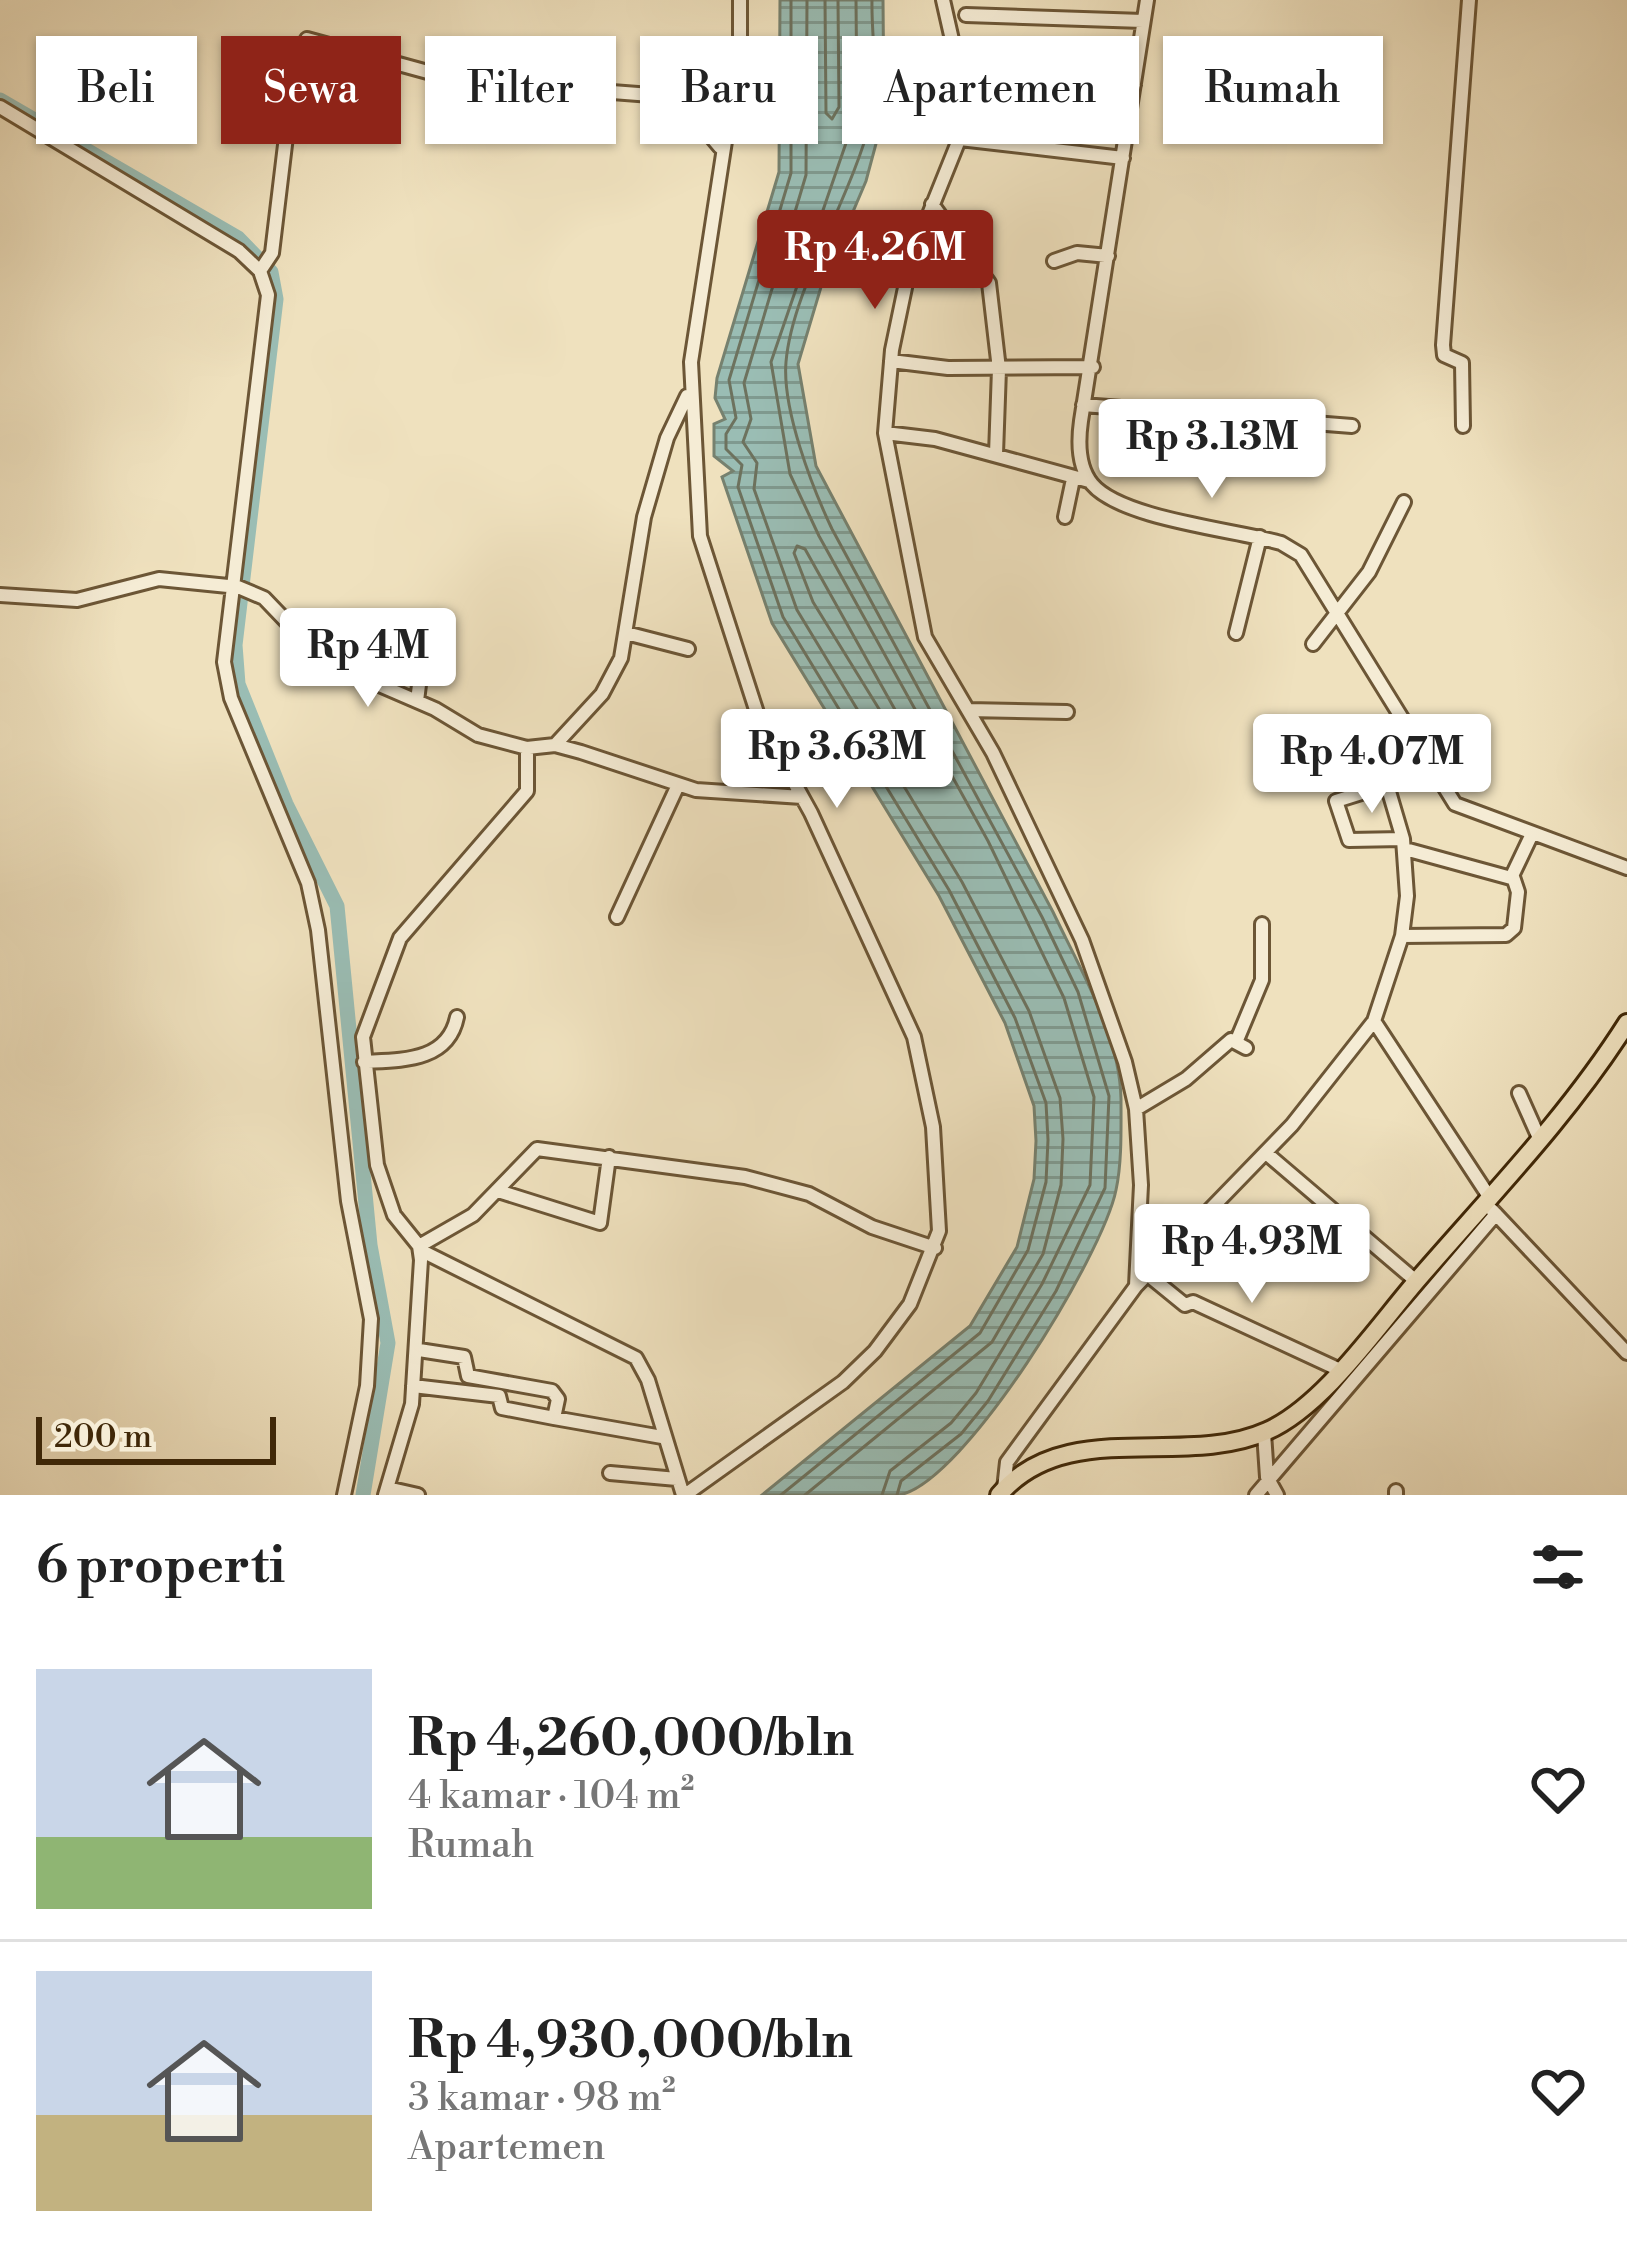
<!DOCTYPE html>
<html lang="id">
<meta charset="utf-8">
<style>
body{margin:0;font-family:"Libre Bodoni",serif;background:#f2f2f2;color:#222;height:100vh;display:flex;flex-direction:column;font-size:45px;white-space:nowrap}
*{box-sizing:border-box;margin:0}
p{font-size:39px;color:#767676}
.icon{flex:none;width:66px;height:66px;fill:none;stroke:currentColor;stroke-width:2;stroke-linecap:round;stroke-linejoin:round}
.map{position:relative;height:1495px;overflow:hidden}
.sheet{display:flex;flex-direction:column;background:#fff;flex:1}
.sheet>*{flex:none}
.hud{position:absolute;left:36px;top:36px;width:1557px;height:108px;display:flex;gap:24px}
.scale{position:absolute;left:36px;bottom:30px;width:240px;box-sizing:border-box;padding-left:12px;border:6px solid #402808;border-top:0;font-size:33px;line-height:42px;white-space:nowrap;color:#402808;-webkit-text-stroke:9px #f5ecd5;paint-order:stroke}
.price{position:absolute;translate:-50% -102px;padding:0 27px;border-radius:12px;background:#fff;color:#222;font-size:39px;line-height:78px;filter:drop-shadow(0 3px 6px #0008)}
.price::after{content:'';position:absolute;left:50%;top:72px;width:36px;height:27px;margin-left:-18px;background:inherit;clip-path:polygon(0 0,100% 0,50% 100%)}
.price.on{background:#8f2418;color:#fff}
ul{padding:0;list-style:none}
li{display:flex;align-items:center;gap:36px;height:300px;padding:0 36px}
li+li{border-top:3px solid #e0e0e0}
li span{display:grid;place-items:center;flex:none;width:336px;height:240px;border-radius:0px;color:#555}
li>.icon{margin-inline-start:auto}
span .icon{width:144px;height:144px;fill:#fffc;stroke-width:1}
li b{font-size:51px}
h2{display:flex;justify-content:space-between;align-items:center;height:144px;padding:0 36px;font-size:51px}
.chip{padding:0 42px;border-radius:0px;background:#fff;box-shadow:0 3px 9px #0004;font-size:42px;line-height:108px}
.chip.on{background:#8f2418;color:#fff}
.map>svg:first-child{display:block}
</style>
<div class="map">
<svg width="1627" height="1495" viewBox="0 0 1627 1495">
<defs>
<pattern id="water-rules" width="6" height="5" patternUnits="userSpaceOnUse" patternTransform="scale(3)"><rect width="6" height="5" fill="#9abdb4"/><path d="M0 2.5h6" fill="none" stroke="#7f9a90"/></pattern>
</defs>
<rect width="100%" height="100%" fill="#efe1be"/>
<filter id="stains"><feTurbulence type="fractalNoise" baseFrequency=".00167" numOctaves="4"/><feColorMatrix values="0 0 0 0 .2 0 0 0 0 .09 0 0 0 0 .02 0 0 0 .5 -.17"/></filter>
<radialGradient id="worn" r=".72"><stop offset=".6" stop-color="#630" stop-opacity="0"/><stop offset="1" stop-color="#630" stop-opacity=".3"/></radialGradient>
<path fill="url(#water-rules)" stroke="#76816f" stroke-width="3" d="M780 0H883L884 114 866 181 821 287 798 364 816 466 1053 912C1080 969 1120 1035 1121 1099 1121 1128 1122 1163 1116 1190 1103 1255 965 1483 899 1495 856 1495 805 1495 762 1495L970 1326 1017 1247 1034 1179 1036 1141 1034 1106 1005 1023 939 896 772 623 722 477 733 471 714 456V424L725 419 715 398 717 378 779 172Z"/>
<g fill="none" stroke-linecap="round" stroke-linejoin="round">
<path stroke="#6d725e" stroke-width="3" d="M825 0 826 113 832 119 839 107 838 0
M856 0 857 111 771 362 790 474 819 536 988 841 1064 998 1094 1097 1090 1185 1042 1284 976 1393 951 1423 890 1471 882 1495
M872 0C871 39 880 81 871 119 852 196 792 290 786 362 782 409 812 487 832 529L1042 917 1078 992 1109 1096 1105 1188 1056 1291 988 1401 961 1434 901 1481 897 1495
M797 546 805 549 903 724 900 732 892 730 813 602 794 553Z
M781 1495 980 1333 1028 1250 1046 1182 1048 1140 1046 1103 1015 1018 949 890 783 617 738 487 742 465 726 449V434L736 418 729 380 791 173V0
M805 1495 992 1342 1043 1254 1061 1185 1063 1139 1060 1098 1029 1011 962 882 797 610 754 489 757 463 743 442 751 419 744 383 806 175 807 0"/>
<path stroke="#9abdb4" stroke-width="15" d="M0 100 238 238 271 272 276 299 235 645 238 684 286 804 337 906 370 1245 388 1343 363 1495"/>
<g stroke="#6c5636" stroke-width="18">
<path id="minor" d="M1147 0 1081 421C1078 442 1078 467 1092 484 1121 519 1236 530 1281 543L1301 555 1455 804 1627 868
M966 15 1143 21
M1092 81 1134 85
M0 107 239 251 260 271 268 295 224 662 231 698 308 883 318 930 348 1201 371 1319 367 1386 344 1495
M969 115H1007
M960 139 1123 158
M932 204 989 283 999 369 996 454
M1054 261 1077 253 1108 256
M260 271 272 253 294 70 307 39 457 80 664 96 687 108 720 147
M891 361 948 368 1093 367
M1083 405 1352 426
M1463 426 1462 363 1444 355 1443 345 1469 0
M885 433 892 350 911 259 969 115 943 0
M1089 481 935 439 885 433 925 637 993 753 1082 940 1125 1062 1136 1109 1141 1185 1136 1286
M1065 517 1073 479
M0 595 77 600 159 579 238 587 264 598 309 645 340 668 435 709 478 735 527 748 555 745 581 752 696 790 802 797
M626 633 688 649
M1236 633 1260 537
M1313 644 1369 572 1404 502
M417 701 425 636
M968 710 1067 712
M555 745 602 694 621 658 644 517 667 438 687 396
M1387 785 1336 801 1349 840 1403 839
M1405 849 1511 878 1531 836
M617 917 678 785
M1402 936 1506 935 1514 928 1518 892 1513 877
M1374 1021 1490 1198
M1237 1040 1262 980V924
M364 1062C401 1060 448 1062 457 1017
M1519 1093 1540 1140
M1136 1109 1186 1079 1231 1040 1246 1048
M1266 1153 1416 1281
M498 1191 600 1223 609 1157
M1492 1210 1627 1353
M419 1246 473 1215 537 1149 745 1177 809 1194 872 1227 935 1248
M420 1250 636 1358 648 1380 683 1495
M1147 1274 1185 1305 1193 1302 1340 1370
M419 1350 464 1357 468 1376 552 1391 558 1399 554 1418 662 1437
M413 1386 499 1396 502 1408 554 1418
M1264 1433 1267 1477 1277 1495
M610 1473 677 1479
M387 1488 418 1495
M1004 1489 1007 1462 1136 1286 1292 1125 1374 1021 1402 936 1407 896 1403 839 1385 778 1389 740 1403 723
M1396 1491V1495
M385 1495 412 1404 421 1260 419 1246 394 1215 377 1165 363 1037 400 938 527 791V748
M685 1495 843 1382 875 1351 910 1304 939 1231 933 1127 914 1037 811 813 759 719 700 536 691 362 740 44V0
M1256 1495 1496 1214"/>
</g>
<g stroke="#402808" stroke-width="22">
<path id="highway" d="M999 1495C1066 1416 1183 1469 1267 1431 1324 1406 1379 1324 1420 1277 1492 1194 1568 1116 1627 1023"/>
</g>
<use href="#minor" stroke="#f5ecd5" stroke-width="12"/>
<use href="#highway" stroke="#efe1be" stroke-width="16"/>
</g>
<rect width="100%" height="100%" filter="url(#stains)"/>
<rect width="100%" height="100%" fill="url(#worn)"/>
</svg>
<div class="scale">200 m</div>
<b class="price on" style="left:875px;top:312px">Rp 4.26M</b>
<b class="price" style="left:1212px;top:501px">Rp 3.13M</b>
<b class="price" style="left:368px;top:710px">Rp 4M</b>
<b class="price" style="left:837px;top:811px">Rp 3.63M</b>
<b class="price" style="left:1372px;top:816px">Rp 4.07M</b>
<b class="price" style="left:1252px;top:1306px">Rp 4.93M</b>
<div class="hud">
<a class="chip">Beli</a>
<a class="chip on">Sewa</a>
<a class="chip">Filter</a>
<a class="chip">Baru</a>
<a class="chip">Apartemen</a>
<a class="chip">Rumah</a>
</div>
</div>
<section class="sheet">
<h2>6 properti<svg class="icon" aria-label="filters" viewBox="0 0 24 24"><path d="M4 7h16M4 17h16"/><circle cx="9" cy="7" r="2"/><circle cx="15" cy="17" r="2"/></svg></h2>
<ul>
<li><span style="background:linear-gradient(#c9d6e8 70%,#8fb573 0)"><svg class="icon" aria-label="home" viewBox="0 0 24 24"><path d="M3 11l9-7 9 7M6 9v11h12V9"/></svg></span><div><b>Rp 4,260,000/bln</b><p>4 kamar · 104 m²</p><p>Rumah</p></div><svg class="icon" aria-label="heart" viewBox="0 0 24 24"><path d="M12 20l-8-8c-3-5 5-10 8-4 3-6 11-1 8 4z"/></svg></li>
<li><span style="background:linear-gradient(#c9d6e8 60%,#c2b280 0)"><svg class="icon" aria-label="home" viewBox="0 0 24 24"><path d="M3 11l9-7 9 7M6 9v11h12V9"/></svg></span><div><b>Rp 4,930,000/bln</b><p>3 kamar · 98 m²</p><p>Apartemen</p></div><svg class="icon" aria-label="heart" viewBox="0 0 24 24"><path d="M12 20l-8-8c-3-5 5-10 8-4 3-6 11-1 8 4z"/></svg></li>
</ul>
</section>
